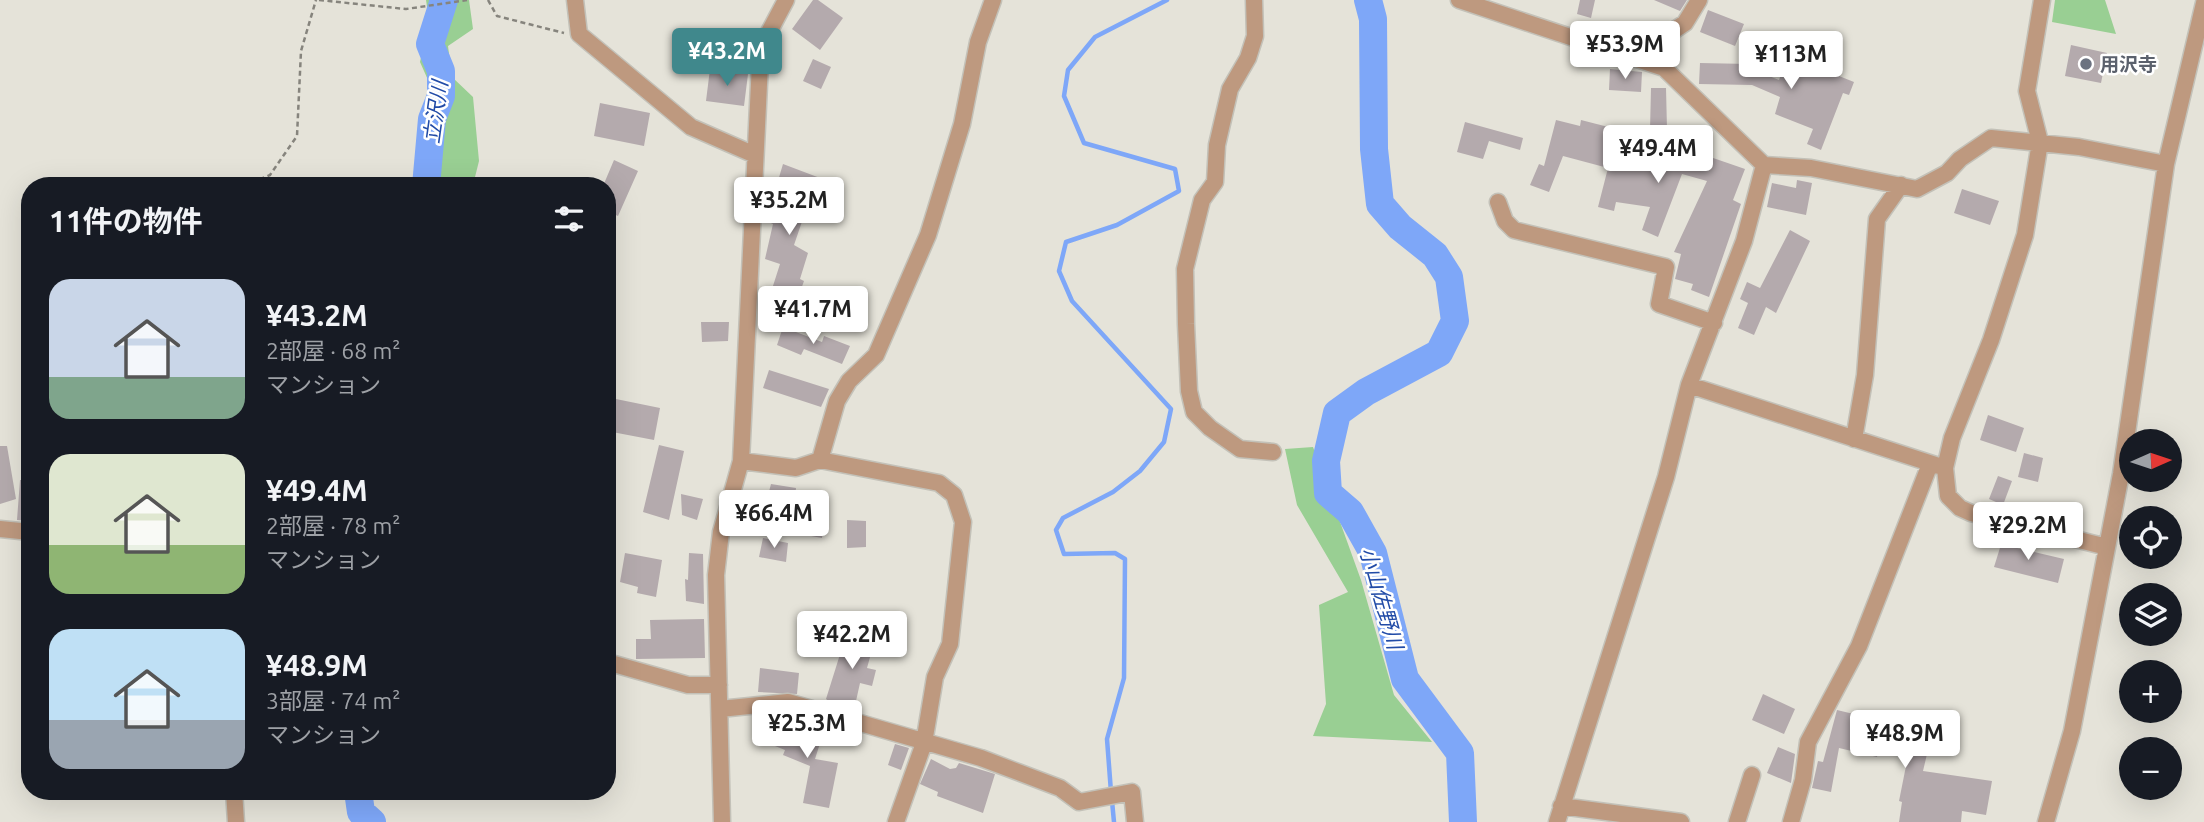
<!DOCTYPE html>
<html lang="ja">
<meta charset="utf-8">
<style>
body{margin:0;font-family:Ubuntu,"Noto Sans JP",sans-serif;background:#242831;color:#f1f3f6;height:100vh;display:flex;flex-direction:column;font-size:26px;white-space:nowrap}
*{box-sizing:border-box;margin:0}
p{font-size:23px;color:#9ea1a6}
.icon{flex:none;width:38px;height:38px;fill:none;stroke:currentColor;stroke-width:2;stroke-linecap:round;stroke-linejoin:round}
.map{position:relative;flex:1;overflow:hidden}
.drawer{position:absolute;left:21px;top:177px;width:595px;height:623px;display:flex;flex-direction:column;background:#171b24;border-radius:28px;box-shadow:0 7px 28px #0002}
.drawer>*{flex:none}
.needle{width:46px;rotate:87deg}
.fabs{position:absolute;left:2119px;top:429px;display:grid;gap:14px}
.fabs a{display:grid;place-items:center;width:63px;height:63px;border-radius:50%;background:#171b24;box-shadow:0 7px 28px #0002;font-size:35px}
.price{position:absolute;translate:-50% -60px;padding:0 16px;border-radius:7px;background:#fff;color:#222;font-size:23px;line-height:46px;filter:drop-shadow(0 2px 4px #0008)}
.price::after{content:'';position:absolute;left:50%;top:42px;width:21px;height:16px;margin-left:-10px;background:inherit;clip-path:polygon(0 0,100% 0,50% 100%)}
.price.selected{background:#40888c;color:#fff}
ul{padding:0;list-style:none}
li{display:flex;align-items:center;gap:21px;height:175px;padding:0 28px}
li span{display:grid;place-items:center;flex:none;width:196px;height:140px;border-radius:21px;color:#555}
li>.icon{margin-inline-start:auto}
span .icon{width:84px;height:84px;fill:#fffc;stroke-width:1}
li b{font-size:30px}
h2{display:flex;justify-content:space-between;align-items:center;height:84px;padding:0 28px;font-size:30px}
.map>svg:first-child{display:block}
</style>
<div class="map">
<svg width="2204" height="822" viewBox="0 0 2204 822">
<rect width="100%" height="100%" fill="#e5e3d9"/>
<path fill="#99cf93" d="M426 0H469L473 29 448 46 452 77 473 97 479 161 473 185H415L422 175 432 89 420 62 429 20Z
M2055 0H2105L2116 34 2052 22Z
M1313 447 1361 580 1394 695 1432 742 1313 736 1326 704 1319 605 1348 592 1297 505 1285 449Z"/>
<g fill="none" stroke-linecap="round" stroke-linejoin="round">
<path stroke="#7ea7f8" stroke-width="4.5" d="M1111 792 1107 739 1124 678 1125 559 1115 553 1064 554 1056 530 1063 518 1113 492 1140 471 1164 442 1171 409 1072 301 1059 271 1066 242 1117 225 1179 191 1175 169 1084 143 1064 96 1068 70 1095 37 1167 0
M1112 801 1114 822"/>
<path stroke="#7ea7f8" stroke-width="28" d="M1368 0 1373 19 1374 149 1380 204 1400 227 1435 255 1449 277 1455 321 1439 353 1366 392 1337 413 1326 461 1328 493 1350 512 1373 553 1405 679 1460 753 1463 822
M426 186 432 119 441 96V71L430 44 444 0
M358 791 361 812 372 822"/>
</g>
<path fill="#b4aaad" d="M813 0H818L843 18 820 50 792 29Z
M1580 0H1595L1591 18 1577 14Z
M1654 0H1687L1680 11Z
M1708 10 1744 24 1735 46 1700 32Z
M2071 45 2107 53 2101 83 2065 76Z
M1789 52 1821 63 1819 68 1854 82 1849 95 1843 93 1821 150 1807 144 1813 129 1775 114 1780 97 1752 85 1699 84 1700 63 1749 64V68L1779 80Z
M813 59 831 67 821 89 803 81Z
M710 69 748 74 744 106 706 101Z
M1610 69 1642 72 1641 92 1609 90Z
M1651 88H1666L1667 129 1694 136 1690 150 1745 169 1733 200 1741 204 1709 297 1691 290 1693 284 1675 279 1681 254 1674 252 1707 181 1682 174 1658 237 1642 230 1650 207 1616 202 1614 211 1598 207 1608 168 1563 156 1549 192 1530 185 1539 164 1544 166 1556 120 1580 126 1581 120 1620 130 1612 163 1636 169 1643 145 1634 143 1639 126 1650 130Z
M600 103 650 113 644 146 594 136Z
M1465 122 1523 138 1520 150 1489 141 1483 159 1457 152Z
M614 160 638 171 618 216 607 211V186H603Z
M783 164 820 178 815 203 809 201 794 245 808 253 800 279 804 281 789 323 768 317 777 291 772 289 780 264 765 259 773 224 766 221Z
M1797 180 1812 183 1806 215 1767 207 1772 183 1796 188Z
M1962 189 1999 201 1990 225 1954 213Z
M1790 230 1810 241 1776 313 1766 307 1754 335 1738 328 1748 303 1740 299 1747 282 1760 288Z
M701 322H729L728 341 702 342Z
M783 327 822 342 824 336 850 346 842 364 804 349 801 355 777 345Z
M769 370 829 389 821 407 763 388Z
M611 398 660 408 654 440 607 431Z
M1988 415 2024 428 2016 452 1980 440Z
M659 445 684 451 669 520 643 512Z
M0 446H7L16 499 0 504Z
M2024 453 2043 458 2038 482 2018 477Z
M1998 476 2012 481 2003 505 1989 499Z
M20 480H30L29 521 17 520Z
M771 484 796 488 794 508 766 503Z
M681 494 703 499 697 520 682 515Z
M799 514 824 518 822 538 795 533Z
M847 520 866 521V547L847 548Z
M2004 535 2019 540 2017 548 2064 559 2058 583 1994 567Z
M763 538 788 543 786 562 759 557Z
M625 553 662 560 656 597 637 593 638 587 620 582Z
M689 553 703 554 704 604 686 601 685 579 688 580Z
M704 619 705 658 636 659V639H651L650 620Z
M847 632 875 639 867 668 876 670 872 686 860 683 854 710 831 703 826 699Z
M760 668 799 673 797 694 758 692Z
M1763 694 1795 709 1784 734 1752 720Z
M1837 710 1932 733 1923 771 1992 781 1986 815 1962 811 1961 822H1899L1902 802 1899 801 1909 751 1880 744 1877 757 1839 748 1831 792 1812 788 1818 761 1823 762Z
M781 717 823 734 815 759 838 763 829 808 803 803 810 766 783 755 785 750 770 744Z
M895 744 909 748 901 770 888 765Z
M1778 747 1795 754 1791 783 1767 773Z
M931 759 950 769 956 768 959 763 995 774 983 813 937 796 938 792 920 784Z"/>
<g fill="none" stroke-linecap="round" stroke-linejoin="round">
<g stroke="#c3c1b8" stroke-width="19">
<path id="minor" d="M575 0 579 34 691 127 755 155
M1254 0 1255 36 1248 58 1230 89 1217 145 1215 182 1202 200 1185 269 1186 324 1189 391 1194 412 1210 428 1240 449 1273 452
M1459 0 1664 68 1764 165 1811 168 1917 189 1947 173 1960 159 1991 138 2079 147 2166 164
M2042 0 2027 91 2040 142 2025 235 1991 340 1952 438 1945 468 1948 496 1960 508 1971 513 2107 547
M1650 62 1664 37 1685 23 1699 0
M1498 202 1505 221 1514 230 1666 267 1659 304 1714 323
M1689 385 1939 466
M1854 439 1865 375 1877 219 1901 185
M820 460 837 401 849 381 876 355 928 235 962 124 978 42 993 0
M741 461 796 468 820 460 939 483 954 495 963 522 950 644 935 677 924 743 896 822
M0 529 30 532
M607 662 688 685H719
M720 709 788 702 981 758 1060 788 1079 802 1132 792 1135 822
M234 791 236 822
M1561 806 1681 822
M722 822 716 575 721 532 741 461 760 63 768 34 786 0
M1557 822 1666 477 1689 385 1744 241 1764 165
M1737 822 1752 775
M1791 822 1803 780 1808 742 1859 646 1930 464
M2046 822 2072 731 2121 474 2166 164 2204 3"/>
</g>
<path stroke="#86847d" stroke-width="2.5" stroke-dasharray="5 3.5" stroke-linecap="butt" d="M319 0 406 9 467 0
M488 0 497 16 564 33
M244 186 270 175 297 136 301 51 316 0"/>
<use href="#minor" stroke="#be997f" stroke-width="16"/>
</g>
<circle fill="#6b7280" stroke="#fff" stroke-width="2.5" cx="2086" cy="64" r="7"/>
<g text-anchor="middle" dominant-baseline="central" stroke-width="5" stroke-linejoin="round" paint-order="stroke">
<g font-size="19" font-weight="bold" fill="#5b616d" stroke="#fff" text-anchor="start">
<text x="2100" y="64">用沢寺</text>
</g>
<g font-size="21" font-style="italic" fill="#214ba7" stroke="#fff">
<text transform="translate(435 112) rotate(-82)">立沢川</text>
<text transform="translate(1382 598) rotate(74)">小山佐野川</text>
</g>
</g>
</svg>
<div class="fabs">
<a><svg class="needle" viewBox="-14 -14 28 28"><path d="M0-13l5 13h-10z" fill="#e53935"/><path d="M0 13l5-13h-10z" fill="#9ea1a6"/></svg></a>
<a><svg class="icon" aria-label="locate" viewBox="0 0 24 24"><circle cx="12" cy="12" r="6"/><path d="M12 2v4M12 18v4M2 12h4M18 12h4"/></svg></a>
<a><svg class="icon" aria-label="layers" viewBox="0 0 24 24"><path d="M12 4l9 5-9 5-9-5zM3 14l9 5 9-5"/></svg></a>
<a>+</a>
<a>−</a>
</div>
<b class="price" style="left:1625px;top:81px">¥53.9M</b>
<b class="price selected" style="left:727px;top:88px">¥43.2M</b>
<b class="price" style="left:1791px;top:91px">¥113M</b>
<b class="price" style="left:1658px;top:185px">¥49.4M</b>
<b class="price" style="left:789px;top:237px">¥35.2M</b>
<b class="price" style="left:813px;top:346px">¥41.7M</b>
<b class="price" style="left:774px;top:550px">¥66.4M</b>
<b class="price" style="left:2028px;top:562px">¥29.2M</b>
<b class="price" style="left:852px;top:671px">¥42.2M</b>
<b class="price" style="left:807px;top:760px">¥25.3M</b>
<b class="price" style="left:1905px;top:770px">¥48.9M</b>
<section class="drawer">
<h2>11件の物件<svg class="icon" aria-label="filters" viewBox="0 0 24 24"><path d="M4 7h16M4 17h16"/><circle cx="9" cy="7" r="2"/><circle cx="15" cy="17" r="2"/></svg></h2>
<ul>
<li><span style="background:linear-gradient(#c9d6e8 70%,#7fa58c 0)"><svg class="icon" aria-label="home" viewBox="0 0 24 24"><path d="M3 11l9-7 9 7M6 9v11h12V9"/></svg></span><div><b>¥43.2M</b><p>2部屋 · 68 m²</p><p>マンション</p></div></li>
<li><span style="background:linear-gradient(#dfe7d0 65%,#8fb573 0)"><svg class="icon" aria-label="home" viewBox="0 0 24 24"><path d="M3 11l9-7 9 7M6 9v11h12V9"/></svg></span><div><b>¥49.4M</b><p>2部屋 · 78 m²</p><p>マンション</p></div></li>
<li><span style="background:linear-gradient(#bfe0f5 65%,#9aa5b1 0)"><svg class="icon" aria-label="home" viewBox="0 0 24 24"><path d="M3 11l9-7 9 7M6 9v11h12V9"/></svg></span><div><b>¥48.9M</b><p>3部屋 · 74 m²</p><p>マンション</p></div></li>
</ul>
</section>
</div>
